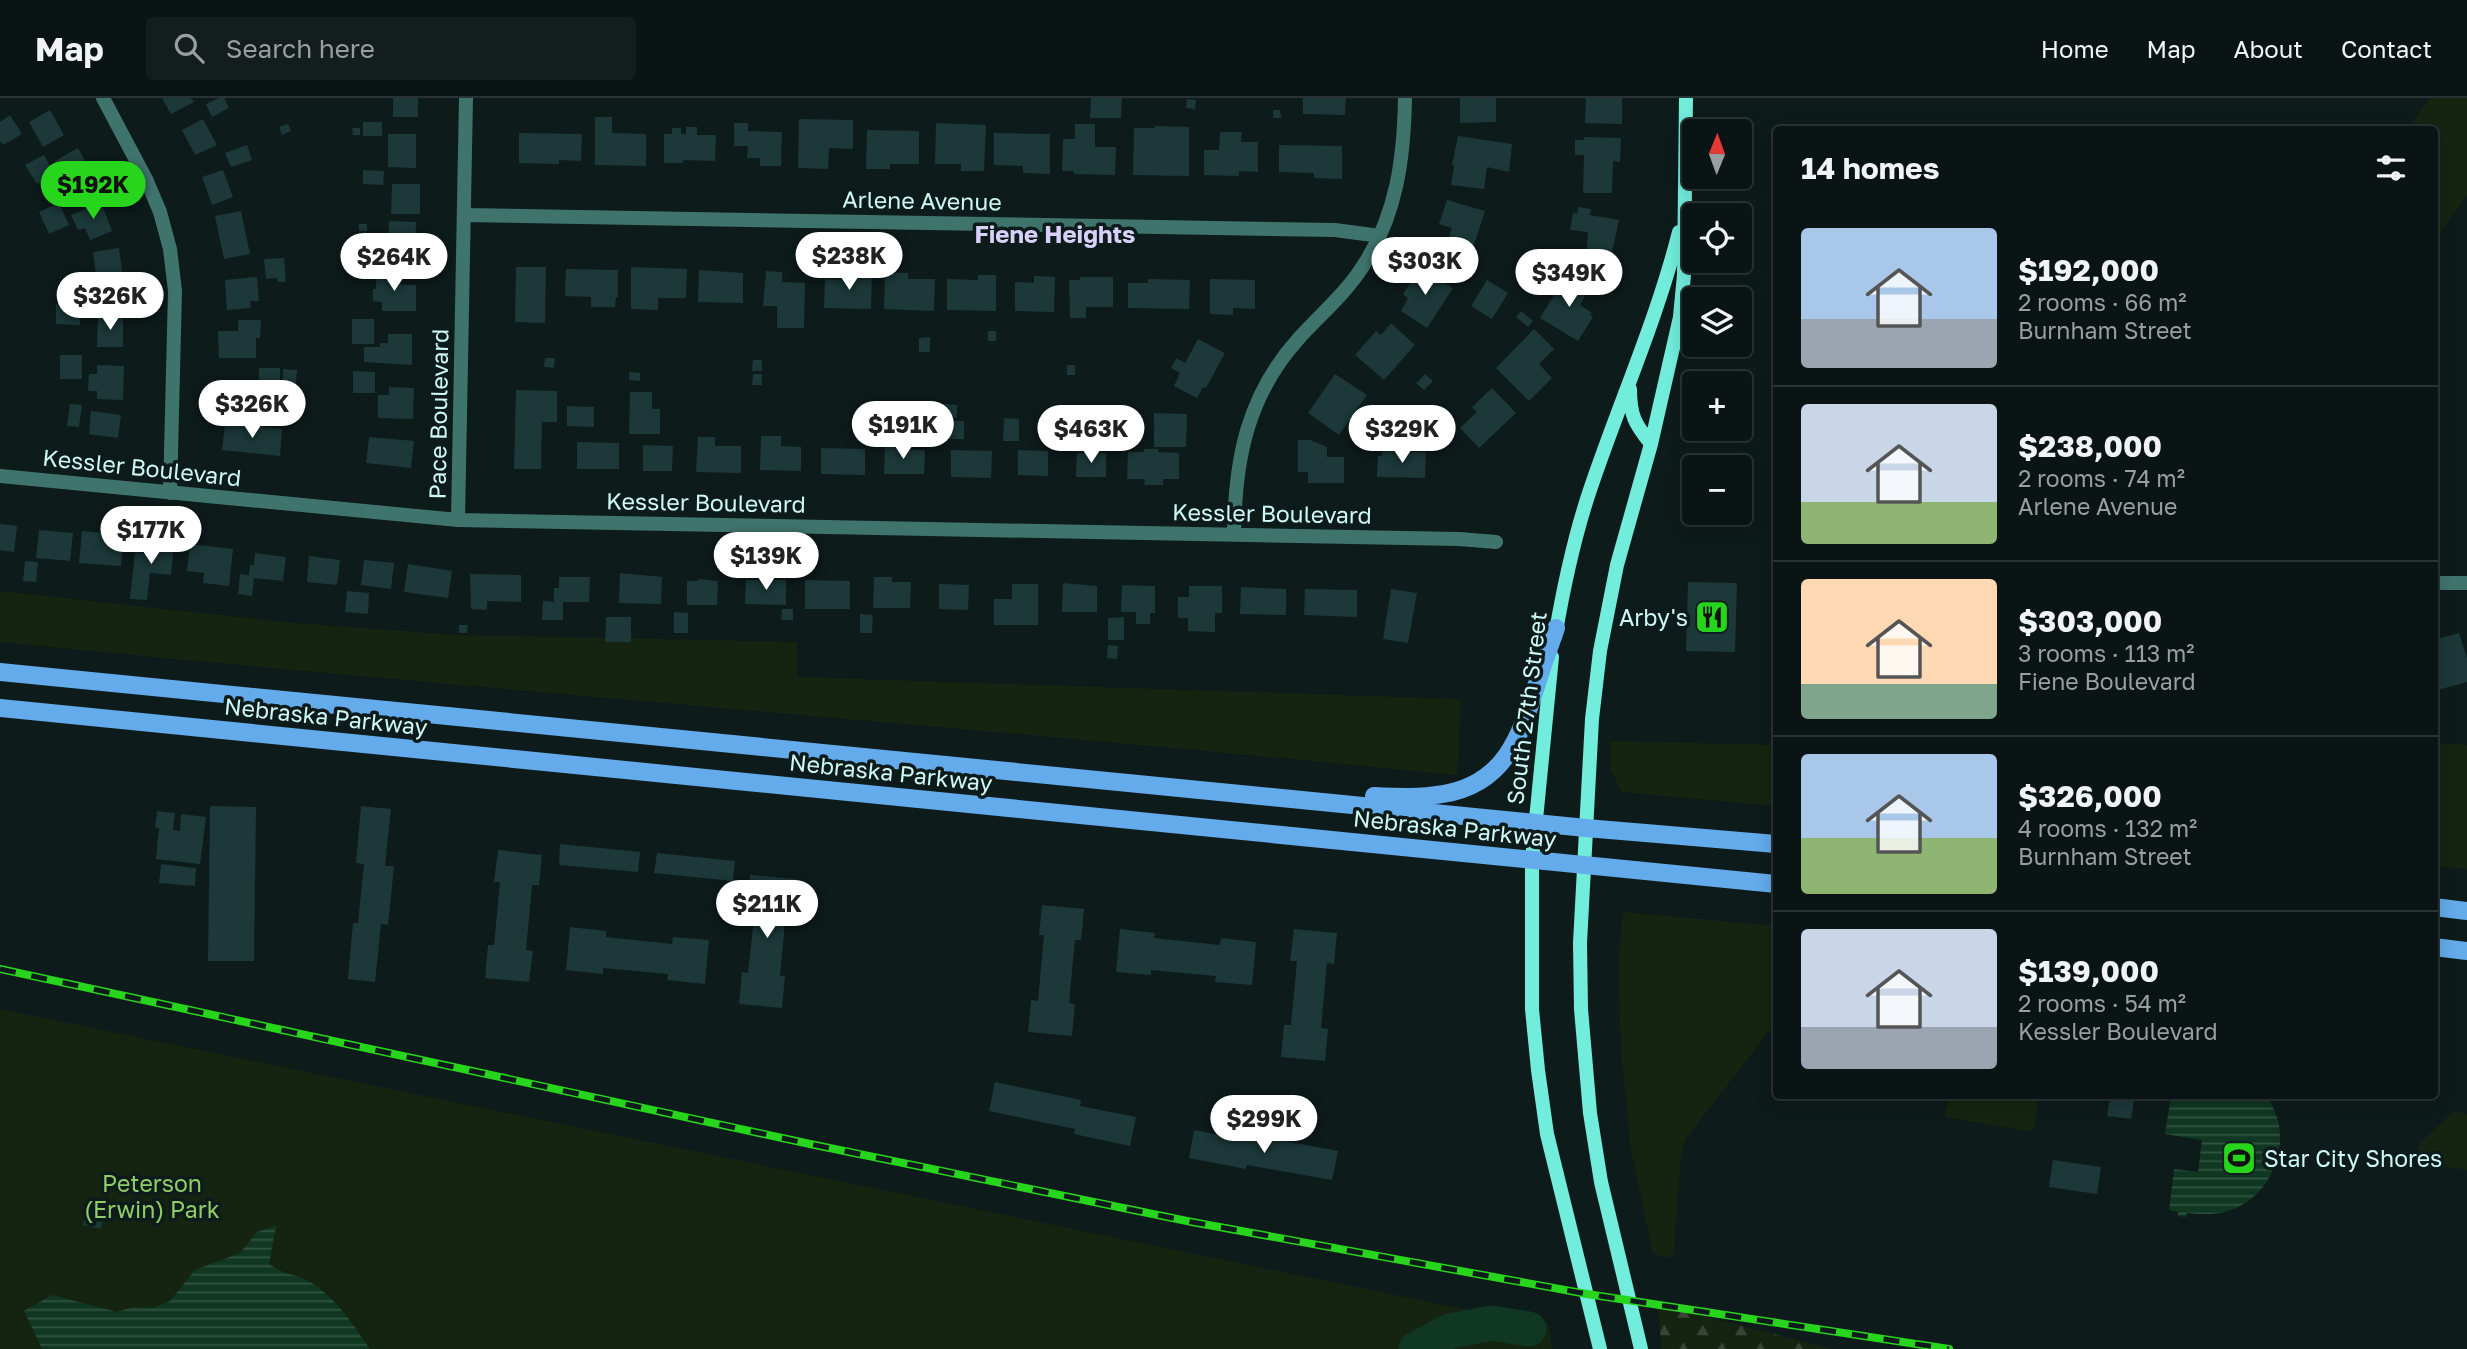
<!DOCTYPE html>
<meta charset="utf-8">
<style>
body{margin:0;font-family:"Golos Text",sans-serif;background:#131d1d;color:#f1f3f6;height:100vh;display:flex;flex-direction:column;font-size:26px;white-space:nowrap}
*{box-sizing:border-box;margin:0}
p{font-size:23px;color:#999ea0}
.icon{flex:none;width:38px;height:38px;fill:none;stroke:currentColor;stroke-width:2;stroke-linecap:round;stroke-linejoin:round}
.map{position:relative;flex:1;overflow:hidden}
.side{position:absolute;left:1773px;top:28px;width:665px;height:973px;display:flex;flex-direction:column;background:#0a1414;border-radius:7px;box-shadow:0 4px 18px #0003,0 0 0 2px #2a3334}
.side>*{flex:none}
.needle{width:46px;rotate:1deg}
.tools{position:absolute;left:1682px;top:21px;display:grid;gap:14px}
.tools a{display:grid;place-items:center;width:70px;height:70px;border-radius:7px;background:#0a1414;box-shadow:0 4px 18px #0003,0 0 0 2px #2a3334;font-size:35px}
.price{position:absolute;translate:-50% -60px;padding:0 16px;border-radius:24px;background:#fff;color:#222;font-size:23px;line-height:46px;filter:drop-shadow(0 2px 4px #0008)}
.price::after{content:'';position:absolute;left:50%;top:42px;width:21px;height:16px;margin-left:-10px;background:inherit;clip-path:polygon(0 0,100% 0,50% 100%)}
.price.selected{background:#28d51d;color:#111}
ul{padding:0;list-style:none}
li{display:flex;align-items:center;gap:21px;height:175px;padding:0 28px}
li+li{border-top:2px solid #2a3334}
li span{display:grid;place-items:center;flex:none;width:196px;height:140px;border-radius:7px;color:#555}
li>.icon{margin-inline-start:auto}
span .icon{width:84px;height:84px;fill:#fffc;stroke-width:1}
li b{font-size:30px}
h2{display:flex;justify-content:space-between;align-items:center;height:84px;padding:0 28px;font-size:30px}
header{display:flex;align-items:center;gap:42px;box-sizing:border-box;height:98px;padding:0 35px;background:#0a1414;border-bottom:2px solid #2a3334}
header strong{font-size:33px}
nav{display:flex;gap:38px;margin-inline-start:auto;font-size:24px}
.search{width:490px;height:63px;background:#131d1d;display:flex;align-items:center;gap:18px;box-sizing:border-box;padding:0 24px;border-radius:7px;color:#999ea0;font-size:26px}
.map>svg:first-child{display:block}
</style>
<header>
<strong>Map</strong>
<div class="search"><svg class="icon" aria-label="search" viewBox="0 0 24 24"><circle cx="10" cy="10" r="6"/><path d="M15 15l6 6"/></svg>Search here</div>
<nav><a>Home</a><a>Map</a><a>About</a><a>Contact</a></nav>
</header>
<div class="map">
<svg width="2467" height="1251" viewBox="0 0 2467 1251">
<defs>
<pattern id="forest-firs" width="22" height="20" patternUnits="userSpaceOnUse" patternTransform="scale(1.75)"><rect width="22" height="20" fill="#152411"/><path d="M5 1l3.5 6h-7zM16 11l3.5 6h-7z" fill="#364534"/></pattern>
<pattern id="water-rules" width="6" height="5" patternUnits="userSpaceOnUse" patternTransform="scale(1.75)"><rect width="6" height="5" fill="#103722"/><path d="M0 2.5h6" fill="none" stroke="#325543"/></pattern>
</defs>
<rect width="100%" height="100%" fill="#0e1b1b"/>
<path fill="#152411" d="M2430 0H2467V97L2434 143V32L2408 31Z
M0 493 283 524 455 537 797 544V579L1461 601 1457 677C971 629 485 592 0 544Z
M1610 643 1776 647V708L1622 694 1610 671Z
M2434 645 2467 647V771L2434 768Z
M1623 814 1776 828V924L1685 1042 1681 1061 1673 1160 1653 1156 1631 1053 1621 953 1618 868Z
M0 911 1508 1220 1548 1225 1552 1251H0Z
M1948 998H2039L2033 1034 1945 1019Z
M2454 1013 2467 1016V1072L2417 1064 2420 1045Z"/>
<path fill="url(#forest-firs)" d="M1657 1206 1833 1251H1662Z"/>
<path fill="url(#water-rules)" d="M2171 998H2266C2297 1038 2274 1101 2225 1114 2212 1117 2200 1116 2187 1115L2186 1119 2178 1118V1114L2169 1112 2174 1071 2198 1074 2202 1042 2165 1036Z
M276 1128 269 1166C284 1177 296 1176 310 1184 336 1200 353 1226 370 1251H42L24 1213 52 1197 117 1214 133 1209 153 1210 170 1203 195 1172 240 1155 257 1134Z"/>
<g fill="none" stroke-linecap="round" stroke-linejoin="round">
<path stroke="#103722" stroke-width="35" d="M1416 1251 1450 1233 1492 1225 1529 1231"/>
</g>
<path fill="#1c3839" d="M162 0H191L194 4 171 16Z
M219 0H224L229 10 212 19 206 6Z
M393 0H418V19H393Z
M1091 0H1122L1121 20H1090Z
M1303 0H1346L1345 17 1303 16Z
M1460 0H1496V24L1460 25Z
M1586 0H1622V26L1585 25Z
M1187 1 1196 2 1195 11 1186 10Z
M50 12 64 37 43 49 29 24Z
M1273 12H1280L1281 20H1273Z
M10 17 22 36 3 47 0 43V24Z
M595 19H612V35L646 36V68L595 67Z
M203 21 217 47 195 57 182 32Z
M799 21 853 22V51L829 50 828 71 798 70Z
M363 24H382V38H363Z
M734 25H748V33L782 34 781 68H760V60H747L748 48H734Z
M936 25 986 27 984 73H961V66H935Z
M288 26 291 33 282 37 279 29Z
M1075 26H1095V49H1116L1115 77 1074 76V73H1062L1063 41H1075Z
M1155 28 1189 29V78L1133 77 1134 30H1155Z
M686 29H697V37H716L715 63 683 62V65H664V36H672V30H681V36H686Z
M352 30H360V37H353Z
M867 32 919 33V66H890V71H866Z
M1220 34H1242L1241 44H1258V74L1239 73V78L1204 77V52H1219Z
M519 35 582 36 581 63 559 62V66L519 65Z
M994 35 1050 36V76L1023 75V68L994 67Z
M388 36H416V70L388 69Z
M1458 38 1512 46 1509 74 1487 69 1484 91 1451 87 1454 68 1452 67Z
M1584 39 1621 40 1620 64 1613 63 1612 95H1583L1584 57H1575V42H1584Z
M247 47 252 62 231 69 225 55Z
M1279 47 1342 48V81L1314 80V75L1279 74Z
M78 50 93 77 70 90 55 63Z
M44 57 55 77 37 86 25 67Z
M223 72 233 99 212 107 202 79Z
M363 72 384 73 383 87 363 86Z
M392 86H420V116H391Z
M1447 102 1485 113 1472 153 1447 145 1452 130 1439 126Z
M59 105 69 127 49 136 39 114Z
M101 105 112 133 90 142 85 130 78 132 71 117Z
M1578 109 1591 111 1590 117 1619 122 1606 181 1585 174 1588 134 1570 132 1573 115 1577 116Z
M241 113 250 156 224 161 215 118Z
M389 123 416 124 415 168H388Z
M359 126H367V133H359Z
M119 150 125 194 99 198 93 154Z
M284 160 286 184H278L277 180 266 181 264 161Z
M516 169H546L545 225 515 224Z
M631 169 687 171 686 200H658V212L631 211Z
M1420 170 1453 190 1427 230 1401 213 1408 200 1403 196Z
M566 171 618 172V199H616L615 209H591V199L565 198Z
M699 172 743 175V205L698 204Z
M766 173 782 174V184L805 185 804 230H777V208H763Z
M885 174 908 175V181H935L934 213 884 211Z
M376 175H402L401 187H416V213H382V204L373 203V191H376Z
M848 175H872L871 211 824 210 825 181 848 182Z
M1567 176 1590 190 1580 207 1592 215 1590 217 1593 219 1578 243 1540 220Z
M978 177H996V213L947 212V181L978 182Z
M1034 178 1055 179 1054 214 1015 213V184L1034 185Z
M257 179 259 203H250L251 210 227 212 225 182Z
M1080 179H1113V209H1086V220H1070L1069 182H1080Z
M1148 181 1190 182 1189 211 1128 210V185H1148Z
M1210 181 1255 182V211L1233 210V217L1210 216Z
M1487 182 1508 195 1492 221 1471 208Z
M56 206 80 207V227L56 226Z
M1521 213 1533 223 1528 229 1516 219Z
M98 219H123V249H97Z
M352 221H374V246H352Z
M238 222H261L260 240H256V260H219L218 233H238Z
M1391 225 1415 247 1384 282 1355 257 1376 233 1381 237Z
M1534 231 1554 251 1539 266 1552 280 1529 303 1496 270Z
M988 233H996V243H988Z
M388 236H412V267L364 264V249H380V245H388Z
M930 239V254H919V240Z
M1198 241 1225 255 1206 290 1203 289 1197 300 1174 288 1180 275 1171 270 1176 260 1185 265Z
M60 257H82V281H60Z
M545 260H555L554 270 544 269Z
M753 262H762V273H752Z
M97 267 124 268 123 302 97 301V293H88L89 276H97Z
M1067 267H1075V277H1067Z
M259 270H280V286H259Z
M283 271 297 272 296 285H283Z
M353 273 375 274V295H353Z
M629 274 640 275V283L629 282Z
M753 276H762V287H752Z
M1335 276 1367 297 1339 337 1308 315Z
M1425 276 1433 283 1424 292 1416 285Z
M226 282 250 283 249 289 272 291 271 312 225 313Z
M389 289 414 290 413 321 378 320V297H389Z
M1492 290 1516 315 1479 350 1460 330 1477 314 1472 309Z
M516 292 557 293V324H542L541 371H514Z
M630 294H652V311H660V336H629Z
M70 306 82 307 79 329 67 328Z
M943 306 957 307V320L943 319Z
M567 308 594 309V329L567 328Z
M91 313 121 317 118 340 89 336Z
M1154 315 1187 316 1186 349H1154Z
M1004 320 1019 321V343H1003Z
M939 323H964V341H938Z
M1068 324H1091L1090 343 1068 342Z
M225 325 282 331 280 358 222 352Z
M761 338H781V348L801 349V373L760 372Z
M369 339 414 343 411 370 366 365Z
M698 339H715V348H741V375L696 374Z
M1298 342H1310L1327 349V359H1344V385H1308V374H1298Z
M577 344 619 345V371H577Z
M885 345H895V351L925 352 924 376H884Z
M643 347 673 348 672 373H643Z
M821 350 865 351V377L821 376Z
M1144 351H1158V354L1179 355V381H1163V387H1144L1145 381H1127L1128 354H1144Z
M951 352 992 353 991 380 951 379Z
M1018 352 1048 353V378L1018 377Z
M1382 353 1426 354 1425 380 1377 379 1378 358H1382Z
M1077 355H1106V379H1076Z
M0 426 17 428 14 454 0 452Z
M39 432 73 435 70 463 36 460Z
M82 433 124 437 121 468 79 465Z
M147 441 174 444 171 477 150 475 147 502 130 501 135 454 146 455Z
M190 446 233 451 229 488 203 485 204 475 187 473Z
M255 455 286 459 283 483 254 480 252 498 238 496 240 476 249 477 250 467H254Z
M309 458 340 462 337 487 307 484Z
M364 462 394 465 391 491 361 487Z
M25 463 38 464 36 484 23 483Z
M408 466 452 473 448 500 404 494Z
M620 475 662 479 661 506 619 505Z
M470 476 521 477V504L487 503V512L471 511Z
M559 479H590L589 504H563V522H542L543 503 554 504V490H559Z
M874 479H892V484H911L910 510H873Z
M698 481 718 483 717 507H687V483H698Z
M746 482H786V507L745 506Z
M805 482 850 483V511H805Z
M1688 484 1737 485 1735 554 1686 553Z
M1063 485 1097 488V514H1062Z
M939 486 969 487 968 512 939 511Z
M1012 486H1038V527H994V501H1012Z
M1122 487 1155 488V515H1150V526H1136V514H1121Z
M1189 488H1222V515H1215V534L1188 533V520H1178V499H1189Z
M1241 489 1286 491V517L1240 516Z
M1305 491 1357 492V519L1304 517Z
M1391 491 1417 495 1408 545 1383 541Z
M347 493 369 495 368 516 345 514Z
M782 511H793V522H781Z
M674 514 688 515V535H674Z
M860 516 873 517 872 535H860Z
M606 519H631V544H605Z
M1124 519V542H1108V520Z
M459 527H468L467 535H459Z
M2459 535 2467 560V584L2434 593V542Z
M1108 547 1118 548 1117 561 1107 560Z
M210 708 256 709 254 863H208Z
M361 708 391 711 385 768H394L388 827 381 826 375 884 348 881 353 825H358L364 766 356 765Z
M157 713 175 715 173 732 180 733 181 716 206 719 200 766 156 761 159 730H155Z
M560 746 640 754 638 774 559 767Z
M498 752 542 757 539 787H532L526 852 533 853 529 884 485 880 488 847H494L500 784H494Z
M657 755 735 763 733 783 654 775Z
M161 766 196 770 195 788 159 785Z
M750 777 796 781 793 815 786 814 780 878H785L782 910 739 906 742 874 748 875 755 811 747 810Z
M1042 807 1084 811 1081 842H1075L1069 905 1075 906 1072 938 1028 934 1031 902 1038 903 1044 837H1039Z
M570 829 606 833V839L672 846 673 839 709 842 705 886 667 882 668 876 603 870V876L566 872Z
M1120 831 1155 835 1154 840 1220 847 1221 840 1256 844 1252 887 1215 884 1216 878 1151 872V877L1116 874Z
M1294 831 1337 835 1334 866 1327 865 1321 930 1328 931 1325 963 1281 959 1284 927H1291L1297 863H1290Z
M995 984 1081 1002 1080 1008 1136 1019 1130 1048 1074 1036 1075 1031 989 1013Z
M2110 999 2134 1003 2131 1021 2107 1018Z
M1194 1032 1251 1043 1252 1037 1338 1053 1332 1082 1247 1067 1246 1071 1189 1060Z
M2053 1062 2101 1069 2097 1096 2049 1089Z
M87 1109 105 1112 101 1131 83 1127Z"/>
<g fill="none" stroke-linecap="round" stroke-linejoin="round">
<path stroke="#3f746d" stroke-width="14" d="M103 0 146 81 160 114 170 151 175 193 170 395
M464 117 1335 132 1380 138
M0 378 458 422 1459 441 1496 444
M458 422 466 0
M1234 436C1235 361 1247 297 1300 239 1321 216 1346 195 1363 168 1397 117 1404 59 1405 0
M2434 485H2467"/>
<path stroke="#72ecdb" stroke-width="14" d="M1630 291C1630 318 1635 326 1651 346
M1555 539C1563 492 1573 444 1588 398 1617 310 1656 225 1679 134
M1552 559 1532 762V911L1538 972 1547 1036 1600 1251
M1641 1251 1601 1084 1590 1015 1581 911 1580 845 1592 621 1600 553 1617 467 1651 346 1680 219 1684 177 1686 0"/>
<path stroke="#63abea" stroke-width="18" d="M0 574 1586 730 1776 746
M0 610 1776 786
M1374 698C1397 699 1420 700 1443 696 1510 685 1522 631 1540 576 1545 560 1551 545 1556 530
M2434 809 2467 813
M2434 849 2467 853"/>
<g stroke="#28d51d" stroke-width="8">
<path id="rail" d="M0 871 810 1046 1192 1124 1587 1196 1949 1251"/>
</g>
<use href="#rail" stroke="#0e1b1b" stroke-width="5" stroke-dasharray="16" stroke-linecap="butt"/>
</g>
<defs>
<g id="restaurant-square" transform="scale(1.75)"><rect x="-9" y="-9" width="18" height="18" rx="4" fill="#28d51d" stroke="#0e1b1b"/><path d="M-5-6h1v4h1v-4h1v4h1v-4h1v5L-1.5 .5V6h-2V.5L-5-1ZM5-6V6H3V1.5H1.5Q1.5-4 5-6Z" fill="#111"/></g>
<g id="stadium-square" transform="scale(1.75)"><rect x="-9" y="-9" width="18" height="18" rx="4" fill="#28d51d" stroke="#0e1b1b"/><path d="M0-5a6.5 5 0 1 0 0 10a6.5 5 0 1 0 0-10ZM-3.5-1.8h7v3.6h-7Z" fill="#111"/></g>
</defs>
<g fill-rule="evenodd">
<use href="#restaurant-square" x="1712" y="519"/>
<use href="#stadium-square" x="2239" y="1060"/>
</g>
<g text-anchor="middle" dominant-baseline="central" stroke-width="7" stroke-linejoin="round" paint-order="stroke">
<g font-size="23" fill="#cef8f6" stroke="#0e1b1b">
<text transform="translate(922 102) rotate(1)">Arlene Avenue</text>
<text transform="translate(438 316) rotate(-89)">Pace Boulevard</text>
<text transform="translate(142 369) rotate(6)">Kessler Boulevard</text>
<text transform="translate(706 404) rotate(1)">Kessler Boulevard</text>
<text transform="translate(1272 415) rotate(1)">Kessler Boulevard</text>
<text transform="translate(1526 610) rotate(-83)">South 27th Street</text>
<text transform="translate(326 618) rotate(6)">Nebraska Parkway</text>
<text transform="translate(891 674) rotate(6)">Nebraska Parkway</text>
<text transform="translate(1455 730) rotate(6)">Nebraska Parkway</text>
</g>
<g font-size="23" fill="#cef8f6" stroke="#0e1b1b" text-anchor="end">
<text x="1688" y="519">Arby's</text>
<text x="2264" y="1060" text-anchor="start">Star City Shores</text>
</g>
<g font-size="23" fill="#90ce65" stroke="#0e1b1b">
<text x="152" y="1085">Peterson<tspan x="152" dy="26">(Erwin) Park</tspan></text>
</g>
<g font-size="24" font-weight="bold" fill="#d8d0f9" stroke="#0e1b1b">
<text x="1055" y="135">Fiene Heights</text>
</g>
</g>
</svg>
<div class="tools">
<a><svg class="needle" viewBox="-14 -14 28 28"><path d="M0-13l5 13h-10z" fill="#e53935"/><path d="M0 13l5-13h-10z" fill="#999ea0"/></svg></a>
<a><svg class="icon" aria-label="locate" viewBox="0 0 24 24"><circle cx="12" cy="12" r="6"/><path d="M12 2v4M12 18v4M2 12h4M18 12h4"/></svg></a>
<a><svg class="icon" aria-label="layers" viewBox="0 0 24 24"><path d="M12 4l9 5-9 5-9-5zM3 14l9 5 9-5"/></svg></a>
<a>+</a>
<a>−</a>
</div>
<b class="price selected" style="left:93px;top:123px">$192K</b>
<b class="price" style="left:849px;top:194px">$238K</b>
<b class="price" style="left:394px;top:195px">$264K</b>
<b class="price" style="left:1425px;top:199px">$303K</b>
<b class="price" style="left:1569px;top:211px">$349K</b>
<b class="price" style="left:110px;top:234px">$326K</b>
<b class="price" style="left:252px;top:342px">$326K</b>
<b class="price" style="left:903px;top:363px">$191K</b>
<b class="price" style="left:1091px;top:367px">$463K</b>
<b class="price" style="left:1402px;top:367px">$329K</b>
<b class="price" style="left:151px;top:468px">$177K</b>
<b class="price" style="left:766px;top:494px">$139K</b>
<b class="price" style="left:767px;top:842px">$211K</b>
<b class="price" style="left:1264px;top:1057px">$299K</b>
<section class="side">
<h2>14 homes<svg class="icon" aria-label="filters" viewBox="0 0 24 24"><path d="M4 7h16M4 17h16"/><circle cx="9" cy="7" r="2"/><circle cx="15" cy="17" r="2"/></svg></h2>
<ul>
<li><span style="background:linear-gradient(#a9c7e8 65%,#9aa5b1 0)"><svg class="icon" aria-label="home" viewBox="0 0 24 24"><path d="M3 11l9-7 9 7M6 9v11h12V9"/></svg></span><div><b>$192,000</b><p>2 rooms · 66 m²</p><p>Burnham Street</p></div></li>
<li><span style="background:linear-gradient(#c9d6e8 70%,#8fb573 0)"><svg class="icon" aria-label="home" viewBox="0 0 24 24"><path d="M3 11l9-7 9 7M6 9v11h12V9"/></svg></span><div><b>$238,000</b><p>2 rooms · 74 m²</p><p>Arlene Avenue</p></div></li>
<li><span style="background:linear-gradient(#ffd9b3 75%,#7fa58c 0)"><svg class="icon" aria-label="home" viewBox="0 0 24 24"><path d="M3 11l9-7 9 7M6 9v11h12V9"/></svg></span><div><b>$303,000</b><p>3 rooms · 113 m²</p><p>Fiene Boulevard</p></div></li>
<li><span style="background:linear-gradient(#a9c7e8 60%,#8fb573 0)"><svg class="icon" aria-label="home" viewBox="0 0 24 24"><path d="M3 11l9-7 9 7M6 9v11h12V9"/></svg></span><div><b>$326,000</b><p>4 rooms · 132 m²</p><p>Burnham Street</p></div></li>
<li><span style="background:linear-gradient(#c9d6e8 70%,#9aa5b1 0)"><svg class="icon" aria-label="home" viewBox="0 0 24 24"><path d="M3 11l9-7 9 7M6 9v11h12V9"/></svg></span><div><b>$139,000</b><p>2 rooms · 54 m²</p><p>Kessler Boulevard</p></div></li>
</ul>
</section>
</div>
